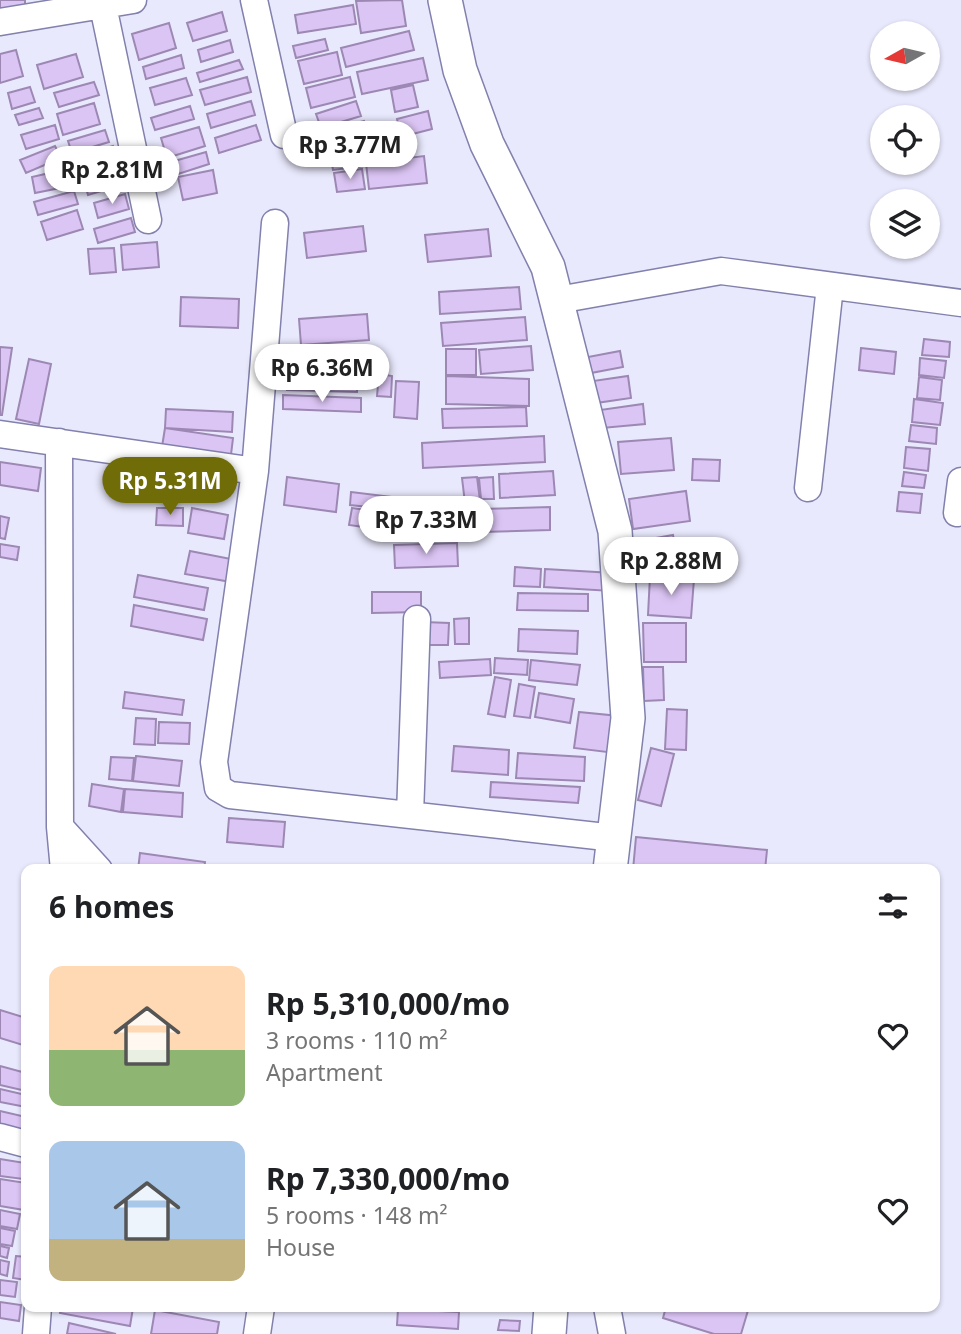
<!DOCTYPE html>
<meta charset="utf-8">
<style>
body{margin:0;font-family:"Noto Sans",sans-serif;background:#f2f2f2;color:#202124;height:100vh;display:flex;flex-direction:column;font-size:26px;white-space:nowrap}
*{box-sizing:border-box;margin:0}
p{font-size:23px;color:#757577}
.icon{flex:none;width:38px;height:38px;fill:none;stroke:currentColor;stroke-width:2;stroke-linecap:round;stroke-linejoin:round}
.map{position:relative;flex:1;overflow:hidden}
.panel{position:absolute;left:21px;top:864px;width:919px;height:448px;display:flex;flex-direction:column;background:#fff;border-radius:14px;box-shadow:0 2px 5px #0004}
.panel>*{flex:none}
.needle{width:46px;rotate:262deg}
.tools{position:absolute;left:870px;top:21px;display:grid;gap:14px}
.tools a{display:grid;place-items:center;width:70px;height:70px;border-radius:50%;background:#fff;box-shadow:0 2px 5px #0004;font-size:35px}
.price{position:absolute;translate:-50% -60px;padding:0 16px;border-radius:24px;background:#fff;color:#222;font-size:23px;line-height:46px;filter:drop-shadow(0 2px 4px #0008)}
.price::after{content:'';position:absolute;left:50%;top:42px;width:21px;height:16px;margin-left:-10px;background:inherit;clip-path:polygon(0 0,100% 0,50% 100%)}
.price.on{background:#706c08;color:#fff}
ul{padding:0;list-style:none}
li{display:flex;align-items:center;gap:21px;height:175px;padding:0 28px}
li span{display:grid;place-items:center;flex:none;width:196px;height:140px;border-radius:14px;color:#555}
li>.icon{margin-inline-start:auto}
span .icon{width:84px;height:84px;fill:#fffc;stroke-width:1}
li b{font-size:30px}
h2{display:flex;justify-content:space-between;align-items:center;height:84px;padding:0 28px;font-size:30px}
.map>svg:first-child{display:block}
</style>
<div class="map">
<svg width="961" height="1334" viewBox="0 0 961 1334">
<rect width="100%" height="100%" fill="#e9e9fd"/>
<path fill="#dbc5f4" stroke="#9d88b4" stroke-width="2" d="M0 0H25V9H0Z
M402 0 406 26 361 33 356 1Z
M353 5 356 24 298 33 295 15Z
M222 12 227 31 193 41 187 23Z
M169 23 176 48 139 60 132 34Z
M409 31 414 50 346 67 341 48Z
M325 39 328 50 296 58 293 46Z
M230 40 233 52 201 62 198 50Z
M16 50 23 76 0 83V54Z
M337 52 342 75 304 84 298 61Z
M76 54 83 77 44 89 37 65Z
M181 55 184 68 146 79 143 67Z
M423 58 428 80 362 94 357 72Z
M239 60 243 69 200 82 197 73Z
M247 77 251 92 205 105 200 90Z
M350 77 355 97 311 108 306 88Z
M186 78 192 95 155 105 150 88Z
M94 82 99 95 59 107 54 93Z
M413 85 418 107 395 112 391 90Z
M30 87 35 102 12 109 8 93Z
M251 101 255 115 211 128 207 114Z
M356 101 361 116 321 128 316 114Z
M94 103 100 124 63 135 57 114Z
M190 106 194 119 155 130 151 118Z
M39 108 43 118 19 125 15 115Z
M428 111 432 129 401 137 397 119Z
M364 121 368 136 322 148 318 134Z
M55 125 59 139 26 149 21 135Z
M256 125 261 140 219 153 215 138Z
M199 127 205 146 167 158 161 138Z
M105 130 109 142 72 153 68 141Z
M55 146 61 158 26 173 20 160Z
M113 146 119 166 80 177 74 158Z
M361 148 364 166 333 170 330 153Z
M206 152 209 164 175 175 171 162Z
M424 156 427 183 369 189 366 163Z
M71 168 75 185 35 193 32 177Z
M362 169 365 189 337 192 334 173Z
M213 170 217 193 183 200 178 177Z
M117 174 121 185 88 195 85 184Z
M74 191 78 204 38 215 34 202Z
M125 194 129 209 98 218 94 203Z
M77 210 83 229 47 240 41 222Z
M131 218 135 232 98 243 94 229Z
M363 226 366 251 307 258 304 233Z
M488 229 491 256 428 262 425 235Z
M157 242 159 267 123 270 121 245Z
M114 248 116 272 90 274 88 249Z
M519 287 521 309 440 314 439 292Z
M181 297 239 299 238 328 180 326Z
M367 314 369 340 301 345 299 319Z
M525 317 527 340 443 346 441 323Z
M924 339 950 342 949 357 922 355Z
M531 346 533 370 481 374 479 350Z
M0 347 12 348 2 415H0Z
M861 348 896 352 894 374 859 370Z
M446 349H476V375H446Z
M620 351 623 367 591 373 588 357Z
M920 358 946 361 944 378 919 375Z
M29 359 51 364 39 424 16 419Z
M287 365 358 366 357 392 287 390Z
M379 374 392 376 391 397 377 396Z
M446 376 529 379V406L446 404Z
M628 376 631 398 596 403 593 381Z
M919 377 942 380 940 400 917 398Z
M396 381 419 382 417 419 394 417Z
M283 395 361 398V412L283 409Z
M914 399 943 403 940 425 912 422Z
M643 404 645 424 602 428 600 410Z
M526 407 527 426 443 428 442 409Z
M166 409 233 412 232 432 165 428Z
M911 425 937 428 936 444 909 441Z
M165 428 233 438 230 463 161 453Z
M544 436 545 462 423 468 422 443Z
M671 438 674 470 621 474 618 442Z
M906 447 930 449 928 471 904 468Z
M693 459 720 460 719 481 692 480Z
M0 462 41 468 38 491 0 485Z
M553 471 555 495 500 498 499 474Z
M904 472 926 475 924 488 902 486Z
M287 477 339 484 336 512 284 505Z
M477 477 480 501 465 503 462 478Z
M493 477 494 499H481L479 478Z
M686 491 690 521 633 529 629 499Z
M351 492 409 499 407 511 350 505Z
M899 492 922 494 920 513 897 511Z
M550 507V530L481 532 480 509Z
M157 508H183V526L156 525Z
M192 508 228 515 224 539 188 533Z
M352 508 408 516 406 533 349 525Z
M0 516 9 518 5 539 0 538Z
M673 535 676 552 642 558 639 541Z
M457 543 458 566 395 568 394 545Z
M0 544 19 547 17 560 0 557Z
M190 551 236 560 231 582 185 574Z
M515 567 541 569 540 587 514 586Z
M545 569 613 573 612 591 544 587Z
M138 575 208 588 204 610 134 597Z
M650 576 694 579 691 618 648 615Z
M372 592H421V612L372 613Z
M518 593 588 594V611L517 610Z
M134 605 207 619 203 640 131 626Z
M469 618V644H455L454 619Z
M424 622 449 623 448 645H424Z
M643 623H686V662H644Z
M519 629 578 631 577 654 518 651Z
M495 658 528 660 527 675 494 673Z
M490 659 491 675 440 678 439 662Z
M531 660 580 665 577 685 529 680Z
M643 667H663L664 700 644 701Z
M495 677 511 680 505 717 488 714Z
M519 684 535 687 530 718 514 716Z
M125 692 184 700 182 715 123 708Z
M539 693 574 699 570 723 535 717Z
M667 709 687 710 686 750 665 749Z
M579 712 619 716 615 753 574 748Z
M136 718 156 719 155 745 134 744Z
M159 722 190 723 189 744 158 743Z
M454 746 509 750 508 775 452 771Z
M651 748 674 754 661 806 638 800Z
M518 753 585 757 584 781 516 778Z
M136 756 182 761 179 786 133 781Z
M111 757 134 758 132 781 109 779Z
M491 782 580 787 578 803 490 797Z
M92 784 124 789 121 812 89 806Z
M125 789 183 793 182 817 123 812Z
M229 818 285 822 283 847 227 842Z
M636 837 767 850 765 870H633Z
M140 853 205 862 204 870H138Z
M0 1010 26 1018V1046L0 1038Z
M0 1066 26 1073V1091L0 1085Z
M0 1089 26 1095V1107L0 1102Z
M0 1111 26 1117V1137L0 1131Z
M0 1159 25 1163 23 1179 0 1176Z
M0 1179 26 1183 24 1210 0 1206Z
M0 1210 20 1214 17 1229 0 1226Z
M0 1228 15 1231 12 1246 0 1244Z
M0 1246 9 1248 7 1258 0 1256Z
M16 1256 26 1257V1280L13 1278Z
M0 1260 9 1262 7 1276 0 1274Z
M0 1280 17 1282 15 1297 0 1295Z
M0 1302 21 1305 19 1321 0 1318Z
M61 1307H130L133 1308 130 1326 60 1313Z
M409 1307H468V1311Z
M666 1307H749L741 1334H714L663 1318Z
M398 1309 459 1312 458 1329 397 1325Z
M155 1310 219 1322 217 1334H151Z
M500 1320 520 1321 519 1331 498 1330Z
M69 1323 116 1334H67Z"/>
<g fill="none" stroke-linecap="round" stroke-linejoin="round">
<g stroke="#8280ad" stroke-width="29">
<path id="minor" d="M254 0 284 135
M103 6 148 220
M0 22 133 0
M275 223 255 471 214 762 218 788 230 795 615 838
M558 300 721 271 961 303
M0 434 255 471
M59 442 60 827 64 870
M808 488 830 286
M957 513 961 481
M410 815 417 619
M60 827 99 870
M0 1137 26 1144
M607 1307 612 1334
M36 1334 38 1307
M257 1334 261 1307"/>
</g>
<g stroke="#8280ad" stroke-width="36">
<path id="tertiary" d="M445 0 460 70 487 144 548 267 615 531 628 718 610 870
M549 1334 551 1307"/>
</g>
<use href="#minor" stroke="#fff" stroke-width="26"/>
<use href="#tertiary" stroke="#fff" stroke-width="33"/>
</g>
</svg>
<div class="tools">
<a><svg class="needle" viewBox="-14 -14 28 28"><path d="M0-13l5 13h-10z" fill="#e53935"/><path d="M0 13l5-13h-10z" fill="#757577"/></svg></a>
<a><svg class="icon" aria-label="locate" viewBox="0 0 24 24"><circle cx="12" cy="12" r="6"/><path d="M12 2v4M12 18v4M2 12h4M18 12h4"/></svg></a>
<a><svg class="icon" aria-label="layers" viewBox="0 0 24 24"><path d="M12 4l9 5-9 5-9-5zM3 14l9 5 9-5"/></svg></a>
</div>
<b class="price" style="left:350px;top:181px">Rp 3.77M</b>
<b class="price" style="left:112px;top:206px">Rp 2.81M</b>
<b class="price" style="left:322px;top:404px">Rp 6.36M</b>
<b class="price on" style="left:170px;top:517px">Rp 5.31M</b>
<b class="price" style="left:426px;top:556px">Rp 7.33M</b>
<b class="price" style="left:671px;top:597px">Rp 2.88M</b>
<section class="panel">
<h2>6 homes<svg class="icon" aria-label="filters" viewBox="0 0 24 24"><path d="M4 7h16M4 17h16"/><circle cx="9" cy="7" r="2"/><circle cx="15" cy="17" r="2"/></svg></h2>
<ul>
<li><span style="background:linear-gradient(#ffd9b3 60%,#8fb573 0)"><svg class="icon" aria-label="home" viewBox="0 0 24 24"><path d="M3 11l9-7 9 7M6 9v11h12V9"/></svg></span><div><b>Rp 5,310,000/mo</b><p>3 rooms · 110 m²</p><p>Apartment</p></div><svg class="icon" aria-label="heart" viewBox="0 0 24 24"><path d="M12 20l-8-8c-3-5 5-10 8-4 3-6 11-1 8 4z"/></svg></li>
<li><span style="background:linear-gradient(#a9c7e8 70%,#c2b280 0)"><svg class="icon" aria-label="home" viewBox="0 0 24 24"><path d="M3 11l9-7 9 7M6 9v11h12V9"/></svg></span><div><b>Rp 7,330,000/mo</b><p>5 rooms · 148 m²</p><p>House</p></div><svg class="icon" aria-label="heart" viewBox="0 0 24 24"><path d="M12 20l-8-8c-3-5 5-10 8-4 3-6 11-1 8 4z"/></svg></li>
</ul>
</section>
</div>
